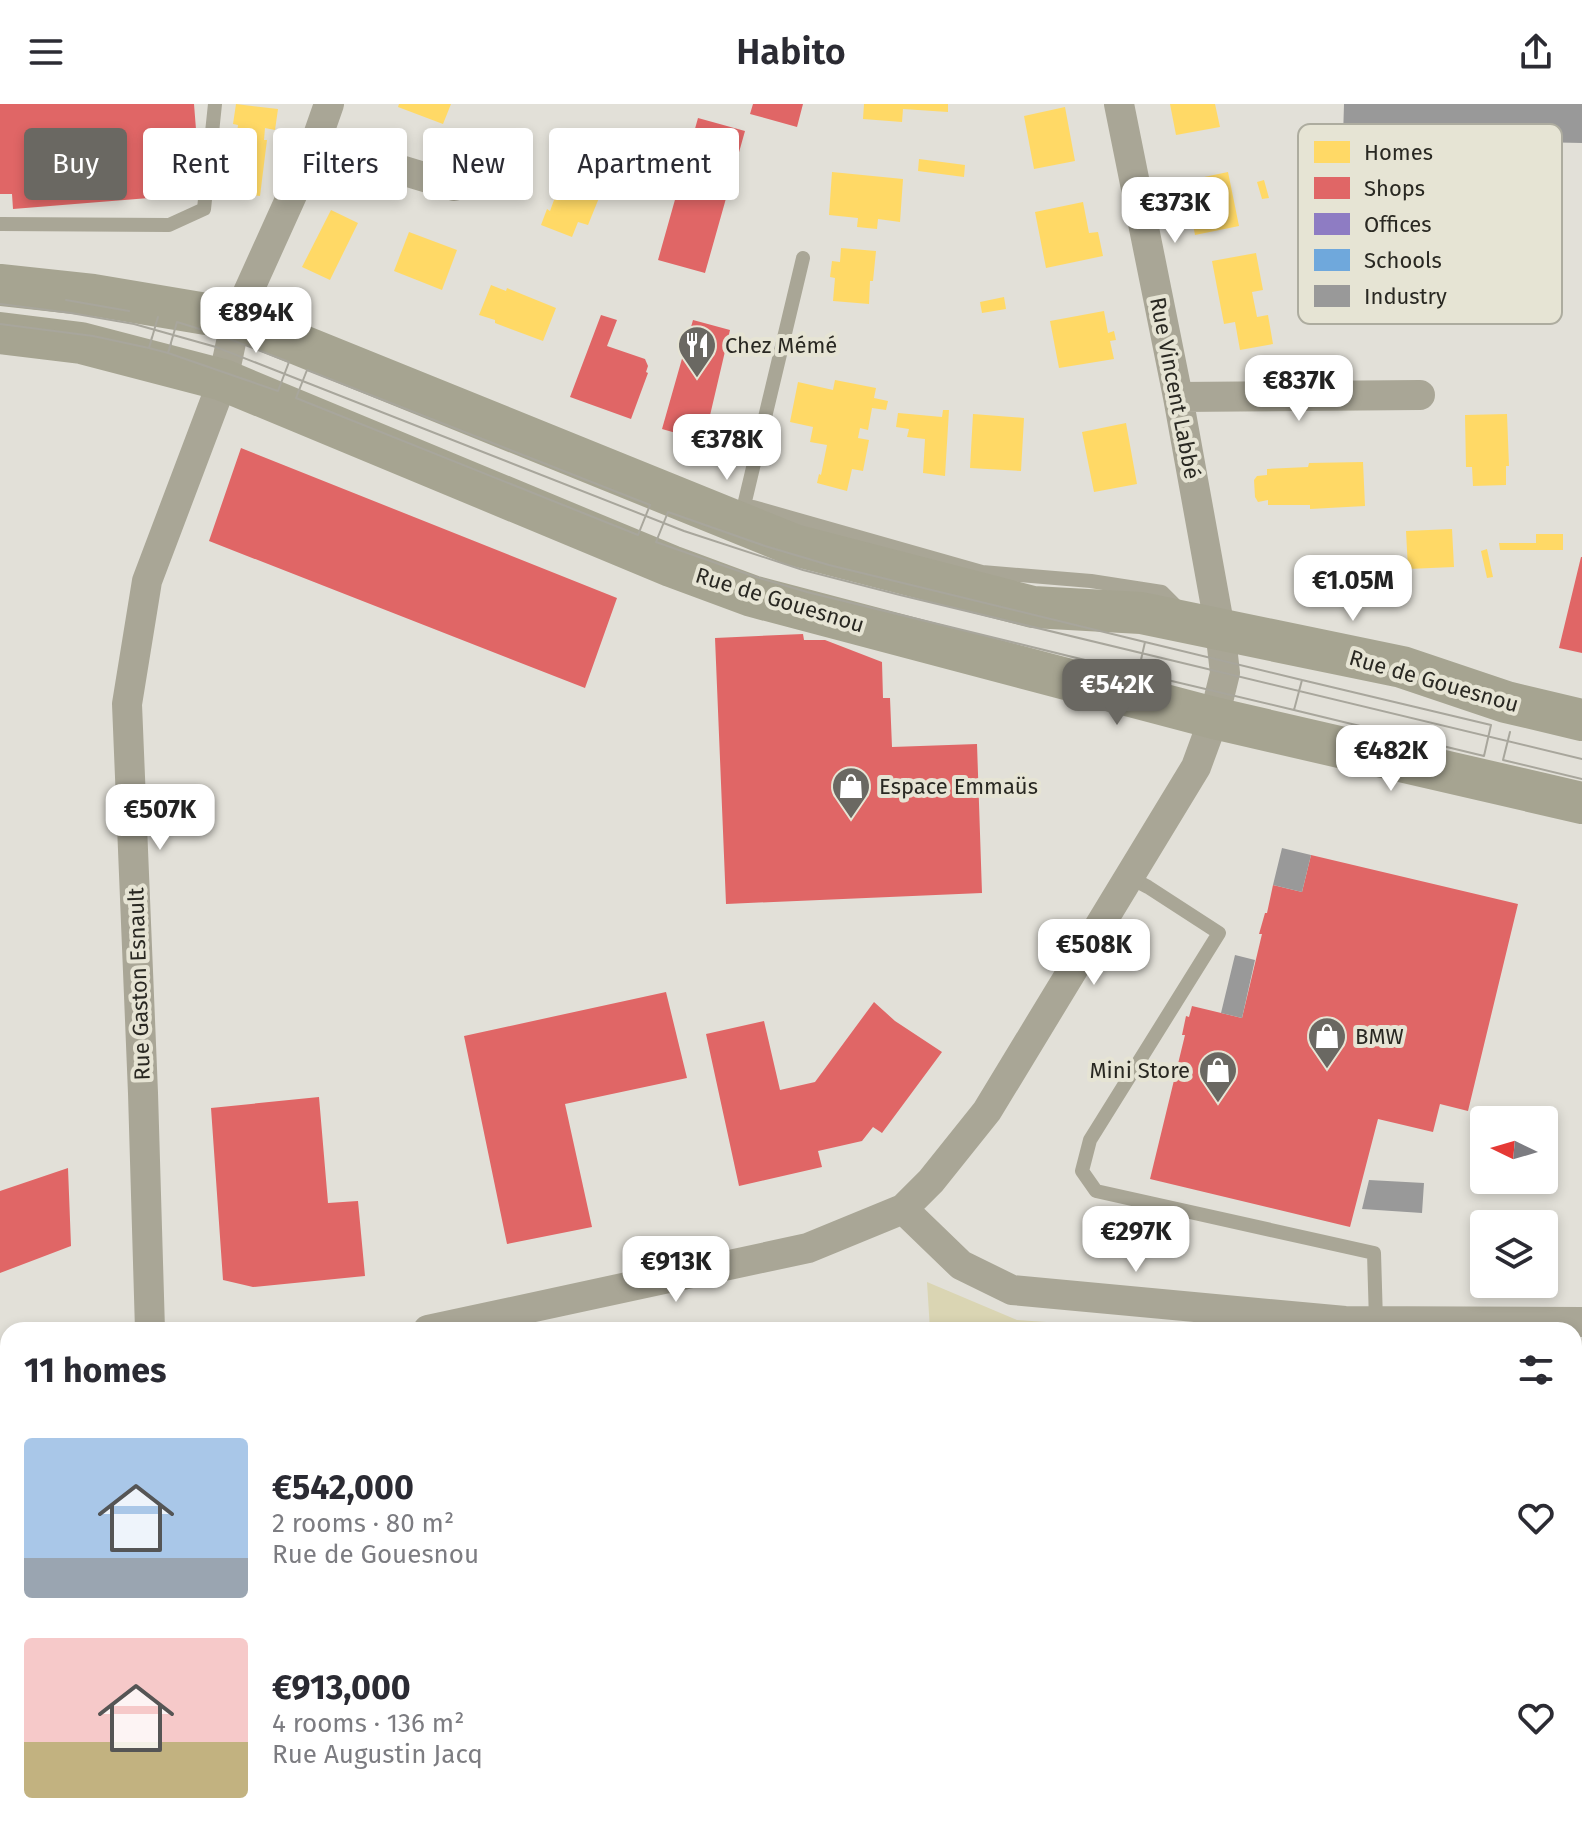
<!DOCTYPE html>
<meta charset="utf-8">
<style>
body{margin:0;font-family:"Fira Sans",sans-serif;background:#f2f2f3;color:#2b2b33;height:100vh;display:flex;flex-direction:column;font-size:30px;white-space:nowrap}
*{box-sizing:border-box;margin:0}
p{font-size:26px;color:#7c7c81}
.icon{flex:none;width:44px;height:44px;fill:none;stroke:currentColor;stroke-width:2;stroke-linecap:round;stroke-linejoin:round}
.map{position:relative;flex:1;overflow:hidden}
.panel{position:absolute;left:0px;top:1218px;width:1582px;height:512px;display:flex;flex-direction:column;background:#fff;border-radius:24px 24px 0 0;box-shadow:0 4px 12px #0003}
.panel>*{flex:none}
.hud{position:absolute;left:24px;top:24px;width:800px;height:72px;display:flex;gap:16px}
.needle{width:52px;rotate:275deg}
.buttons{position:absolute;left:1470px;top:1002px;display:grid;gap:16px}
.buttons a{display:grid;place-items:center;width:88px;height:88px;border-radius:8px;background:#fff;box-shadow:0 4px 12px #0003;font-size:40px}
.price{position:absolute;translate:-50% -68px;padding:0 18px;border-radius:16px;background:#fff;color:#222;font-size:26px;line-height:52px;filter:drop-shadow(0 2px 4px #0008)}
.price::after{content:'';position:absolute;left:50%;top:48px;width:24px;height:18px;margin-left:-12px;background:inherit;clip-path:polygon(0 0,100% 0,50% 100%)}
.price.on{background:#6a6862;color:#fff}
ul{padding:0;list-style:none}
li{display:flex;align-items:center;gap:24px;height:200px;padding:0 24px}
li span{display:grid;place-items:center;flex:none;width:224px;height:160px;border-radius:8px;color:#555}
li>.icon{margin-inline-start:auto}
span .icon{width:96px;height:96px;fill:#fffc;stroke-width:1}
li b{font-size:34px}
h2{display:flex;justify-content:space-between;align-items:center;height:96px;padding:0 24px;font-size:34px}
.pill{padding:0 28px;border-radius:8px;background:#fff;box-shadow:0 4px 12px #0003;font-size:28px;line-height:72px}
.pill.on{background:#6a6862;color:#fff}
header{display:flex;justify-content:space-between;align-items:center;height:104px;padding:0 24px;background:#fff;font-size:36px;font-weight:600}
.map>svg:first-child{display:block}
</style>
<header><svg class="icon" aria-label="menu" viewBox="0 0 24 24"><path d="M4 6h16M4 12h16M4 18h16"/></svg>Habito<svg class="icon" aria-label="share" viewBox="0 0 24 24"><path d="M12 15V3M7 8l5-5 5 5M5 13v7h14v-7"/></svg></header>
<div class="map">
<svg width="1582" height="1730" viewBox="0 0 1582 1730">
<rect width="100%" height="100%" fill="#e2e0d8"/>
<path fill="#dad5b3" d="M927 1178 1017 1216 1164 1226H930Z"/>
<path fill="#cbc493" d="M421 1722H1329V1730H419Z"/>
<path fill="#ffd966" d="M236 0 278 5 275 26 265 24 264 36H267L260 92 229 88 238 21 233 20Z
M399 0H451L443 20 398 3Z
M864 0H948V8L903 5 902 18 863 15Z
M1170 0H1215L1220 23 1176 31Z
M1065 3 1075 57 1034 65 1024 12Z
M919 55 965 61 964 73 918 67Z
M832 68 903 75 900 118 878 115 877 125 857 123 858 114 829 111Z
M1228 68 1239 122 1195 131 1185 77Z
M562 74 601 89 588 121 578 118 572 133 541 121 547 105 550 107Z
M1264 76 1269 94 1262 95 1257 78Z
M1083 98 1089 129 1098 128 1103 152 1046 164 1035 108Z
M331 106 358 119 330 176 302 163Z
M409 128 457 146 442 186 394 167Z
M841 144 876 147 873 177H870L869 200 833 197 835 174 830 173 832 157 840 158Z
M1256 149 1263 186 1252 188 1257 213 1268 211 1273 240 1240 246 1235 218 1224 220 1212 157Z
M491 181 506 187 507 184 556 204 543 237 495 219V216L479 211Z
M1004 193 1006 205 982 209 980 198Z
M1104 207 1108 229 1114 227 1116 236 1110 237 1114 255 1059 264 1050 217Z
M835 276 876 284 874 294 888 297 886 306 872 304 868 326 860 324 858 334 869 336 863 367 852 365 847 387 817 379 819 370 821 371 827 341 810 338 813 323 790 318 798 278 833 286Z
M943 306H949L945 372 923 369 925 335 907 333 909 325 896 323 898 309 942 313Z
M973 310 1024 314 1021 367 970 364Z
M1507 310 1509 362H1506V381L1473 382 1472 363H1466L1465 311Z
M1126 319 1137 380 1094 388 1082 328Z
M1363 358 1365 402 1310 405V401H1268V396L1258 398 1255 393 1254 376 1257 372 1267 371V365L1308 363 1309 359Z
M1452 425 1454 463 1408 465 1406 427Z
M1536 430H1563V446H1500L1499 439H1536Z
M1487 445 1493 473 1487 474 1481 447Z
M1574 1462H1582V1476H1578V1480H1574Z
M1574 1518H1582V1584H1574Z
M1574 1689H1582V1730H1564V1722H1574Z"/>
<path fill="#e06666" d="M0 0H194L197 38H187L191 83 186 91 13 105 12 90H0Z
M753 0H803L797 23 750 10Z
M698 14 745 27 705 169 658 156Z
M601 211 617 216 607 242 645 255 648 262 646 268 648 269 631 315 570 293Z
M693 216 730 226 704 337 662 325Z
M241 344 617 494 585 584 209 437Z
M1581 453H1582V549L1559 544Z
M803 530 804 536H825L882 558 883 594H890L892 643 977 640 982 789 726 800 715 534Z
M1311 751 1518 800 1468 1007 1440 1000 1433 1028 1378 1015 1350 1123 1150 1075 1185 931H1182L1186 912 1189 913 1192 902 1242 914 1262 830H1259L1265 809H1267L1273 781 1302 788Z
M666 888 687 974 565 1000 592 1123 507 1140 464 932Z
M874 898 895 917 942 948 882 1029 873 1023 862 1037 818 1047 822 1063 739 1082 706 930 764 917 780 986 815 978Z
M319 993 328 1099 358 1097 365 1172 253 1183 223 1176 211 1004Z
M68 1064 71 1142 0 1169V1087Z
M249 1722H354V1730H250Z"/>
<path fill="#8e7cc3" d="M8 1470V1534L0 1536V1471Z
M20 1722H104V1730H21Z
M1431 1722H1516V1730H1431Z"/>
<path fill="#6fa8dc" d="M1582 1629V1644H1574V1630Z"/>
<path fill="#999" d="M1344 0H1582V39L1343 34Z
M1282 744 1311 751 1302 788 1273 781Z
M1235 851 1255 856 1242 914 1221 909Z
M1369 1076 1424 1079 1422 1109 1362 1105Z"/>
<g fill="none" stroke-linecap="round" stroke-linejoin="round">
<path stroke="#a9a696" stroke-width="14" d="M0 120 169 121 204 105 215 0
M753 403 982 468 1091 477 1162 488 1179 505
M741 414 803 154
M1129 773 1148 783 1219 829 1090 1036 1082 1067 1096 1087 1374 1149 1376 1217
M1574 1383H1582
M1400 1722V1730"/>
<path stroke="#a9a696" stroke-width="30" d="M315 40 454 82 518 67
M1178 293 1420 291
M903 1105 961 1161 1012 1186 1345 1217 1582 1218
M150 1226 143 989 127 600 147 477 223 276 236 215 315 40 329 0
M428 1226 808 1144 903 1105 931 1077 987 1007 1196 663 1214 614 1225 569 1220 525 1178 293 1119 0
M0 1289H8
M173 1722 174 1730
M1355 1722V1730"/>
<path stroke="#a6a491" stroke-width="42" d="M0 181 93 191 236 215 794 441 1033 503 1141 509 1402 563 1506 598 1582 616
M0 229 81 239 223 276 671 462 752 492 1214 614 1582 699"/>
<path stroke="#a8a69c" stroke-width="2" d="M66 196 129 207
M0 200 71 209 134 220 216 243 684 427 803 466 900 491 1582 655
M158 213 149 244 168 249 171 240
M177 218 219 231 289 258 278 287 168 249Z
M0 220 93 232 149 244 152 233
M307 266 650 401 638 431 296 294Z
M668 408 765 442 829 461 1145 538 1138 569 807 488 756 473 656 438Z
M1145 538 1302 576 1294 606 1138 569Z
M1302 576 1491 621 1484 652 1294 606Z
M1510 628 1503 656 1582 675"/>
</g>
<defs>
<g id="restaurant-pin" transform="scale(2)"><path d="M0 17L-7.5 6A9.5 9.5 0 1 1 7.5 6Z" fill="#6a6862" stroke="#e6e4d4"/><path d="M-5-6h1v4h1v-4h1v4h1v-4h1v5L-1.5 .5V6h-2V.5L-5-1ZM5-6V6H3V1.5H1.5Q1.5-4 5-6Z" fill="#fff"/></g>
<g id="shop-pin" transform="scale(2)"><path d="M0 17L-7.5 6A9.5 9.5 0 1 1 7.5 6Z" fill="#6a6862" stroke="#e6e4d4"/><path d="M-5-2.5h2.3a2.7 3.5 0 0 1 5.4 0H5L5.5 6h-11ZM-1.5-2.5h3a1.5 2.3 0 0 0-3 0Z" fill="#fff"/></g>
</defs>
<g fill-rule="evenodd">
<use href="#restaurant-pin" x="697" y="241"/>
<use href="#shop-pin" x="851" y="682"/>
<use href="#shop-pin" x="1327" y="932"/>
<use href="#shop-pin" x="1218" y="966"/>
</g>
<g text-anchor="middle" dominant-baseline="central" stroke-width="8" stroke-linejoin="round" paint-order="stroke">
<g font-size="22" fill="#292822" stroke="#e6e4d4" text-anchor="start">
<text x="725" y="241">Chez Mémé</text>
<text x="879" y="682">Espace Emmaüs</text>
<text x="1355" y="932">BMW</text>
<text x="1190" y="966" text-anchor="end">Mini Store</text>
</g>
<g font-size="22" fill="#292822" stroke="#e6e4d4">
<text transform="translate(1175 284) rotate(79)">Rue Vincent Labbé</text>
<text transform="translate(780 496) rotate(17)">Rue de Gouesnou</text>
<text transform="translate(1434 577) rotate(16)">Rue de Gouesnou</text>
<text transform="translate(139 880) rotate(-92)">Rue Gaston Esnault</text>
</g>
</g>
<rect x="1298" y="20" width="264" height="200" rx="12" fill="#e6e4d4" stroke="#adac9f" stroke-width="2"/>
<rect x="1314" y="37" width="36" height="22" fill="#ffd966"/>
<rect x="1314" y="73" width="36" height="22" fill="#e06666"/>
<rect x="1314" y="109" width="36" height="22" fill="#8e7cc3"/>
<rect x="1314" y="145" width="36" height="22" fill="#6fa8dc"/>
<rect x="1314" y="181" width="36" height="22" fill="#999"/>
<g font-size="22" fill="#292822">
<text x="1364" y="56">Homes</text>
<text x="1364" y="92">Shops</text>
<text x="1364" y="128">Offices</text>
<text x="1364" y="164">Schools</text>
<text x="1364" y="200">Industry</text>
</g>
</svg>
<div class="buttons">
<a><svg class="needle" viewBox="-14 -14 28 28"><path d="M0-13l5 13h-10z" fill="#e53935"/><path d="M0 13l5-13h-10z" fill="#7c7c81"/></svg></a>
<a><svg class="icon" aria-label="layers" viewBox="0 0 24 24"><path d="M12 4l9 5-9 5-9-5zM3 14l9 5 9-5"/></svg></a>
</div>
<b class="price" style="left:1175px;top:141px">€373K</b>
<b class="price" style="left:256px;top:251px">€894K</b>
<b class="price" style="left:1299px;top:319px">€837K</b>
<b class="price" style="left:727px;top:378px">€378K</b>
<b class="price" style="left:1353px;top:519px">€1.05M</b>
<b class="price on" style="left:1117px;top:623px">€542K</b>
<b class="price" style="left:1391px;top:689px">€482K</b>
<b class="price" style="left:160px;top:748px">€507K</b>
<b class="price" style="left:1094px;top:883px">€508K</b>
<b class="price" style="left:1136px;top:1170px">€297K</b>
<b class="price" style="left:676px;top:1200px">€913K</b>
<div class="hud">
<a class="pill on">Buy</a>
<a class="pill">Rent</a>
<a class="pill">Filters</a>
<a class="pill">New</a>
<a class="pill">Apartment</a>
</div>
<section class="panel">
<h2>11 homes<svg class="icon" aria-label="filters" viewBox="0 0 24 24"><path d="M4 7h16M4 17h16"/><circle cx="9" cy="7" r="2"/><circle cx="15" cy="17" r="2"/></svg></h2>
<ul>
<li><span style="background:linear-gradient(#a9c7e8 75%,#9aa5b1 0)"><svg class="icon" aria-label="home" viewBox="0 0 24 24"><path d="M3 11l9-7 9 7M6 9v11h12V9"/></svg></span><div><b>€542,000</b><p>2 rooms · 80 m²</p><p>Rue de Gouesnou</p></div><svg class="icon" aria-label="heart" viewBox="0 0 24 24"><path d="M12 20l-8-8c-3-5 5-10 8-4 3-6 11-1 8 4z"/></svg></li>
<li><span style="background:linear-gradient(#f6c9c9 65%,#c2b280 0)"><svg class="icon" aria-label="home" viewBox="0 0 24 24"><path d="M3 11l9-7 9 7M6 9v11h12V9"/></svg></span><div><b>€913,000</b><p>4 rooms · 136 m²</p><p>Rue Augustin Jacq</p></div><svg class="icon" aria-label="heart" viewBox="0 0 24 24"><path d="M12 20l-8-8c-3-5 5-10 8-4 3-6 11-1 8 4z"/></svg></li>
</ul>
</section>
</div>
